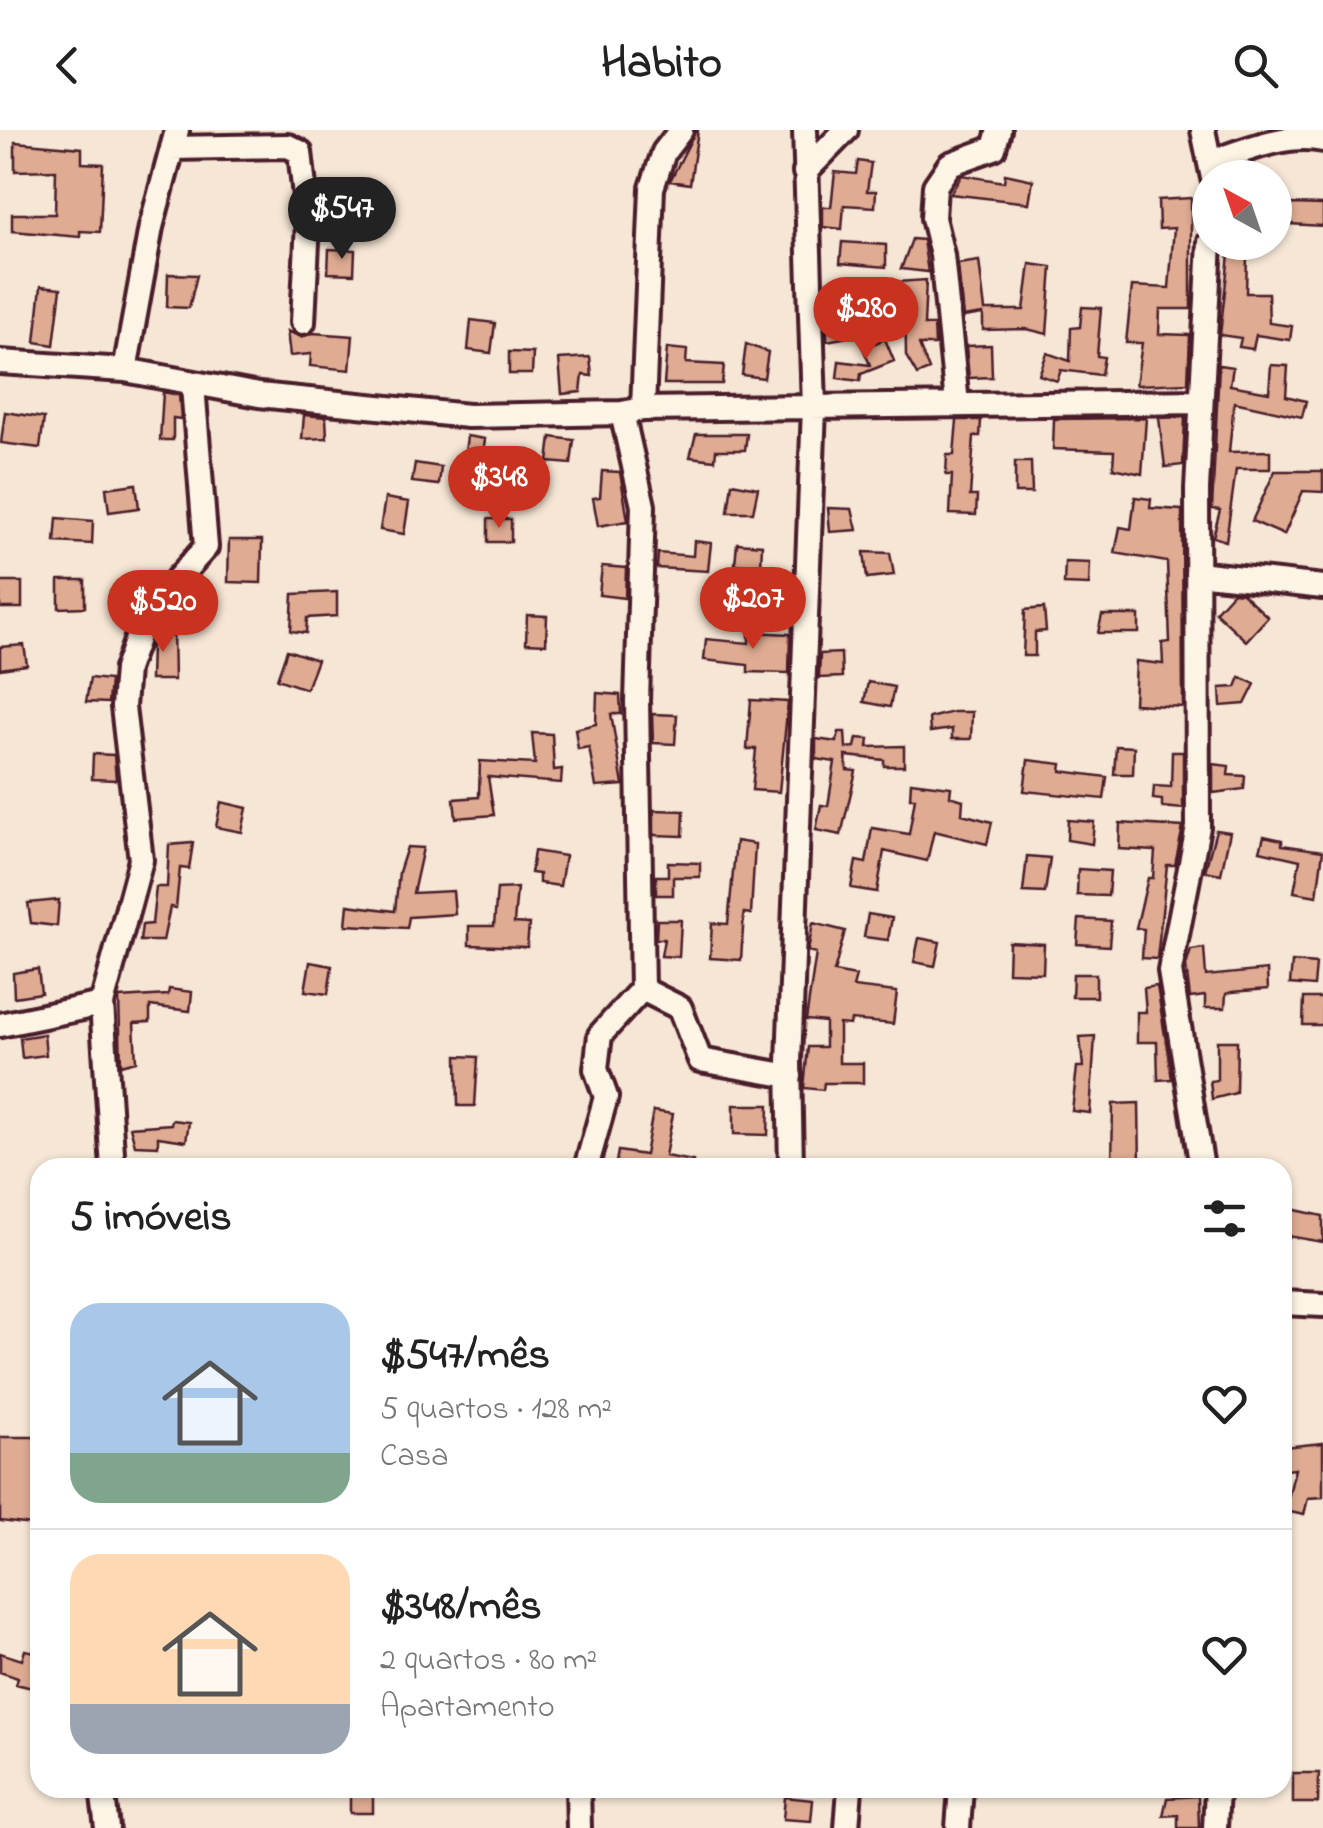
<!DOCTYPE html>
<html lang="pt">
<meta charset="utf-8">
<style>
body{margin:0;font-family:"Indie Flower",sans-serif;background:#f2f2f2;color:#222;height:100vh;display:flex;flex-direction:column;font-size:38px;white-space:nowrap}
*{box-sizing:border-box;margin:0}
p{font-size:32px;color:#767676}
.icon{flex:none;width:55px;height:55px;fill:none;stroke:currentColor;stroke-width:2;stroke-linecap:round;stroke-linejoin:round}
.map{position:relative;flex:1;overflow:hidden}
.details{position:absolute;left:30px;top:1028px;width:1262px;height:640px;display:flex;flex-direction:column;background:#fff;border-radius:30px;box-shadow:0 2px 8px #0004}
.details>*{flex:none}
.needle{width:65px;rotate:320deg}
.tools{position:absolute;left:1192px;top:30px;display:grid;gap:20px}
.tools a{display:grid;place-items:center;width:100px;height:100px;border-radius:50%;background:#fff;box-shadow:0 2px 8px #0004;font-size:50px}
.price{position:absolute;translate:-50% -85px;padding:0 22px;border-radius:35px;background:#c8321e;color:#fff;font-size:32px;line-height:65px;filter:drop-shadow(0 2px 5px #0008)}
.price::after{content:'';position:absolute;left:50%;top:60px;width:30px;height:22px;margin-left:-15px;background:inherit;clip-path:polygon(0 0,100% 0,50% 100%)}
.price.current{background:#222;color:#fff}
ul{padding:0;list-style:none}
li{display:flex;align-items:center;gap:30px;height:250px;padding:0 40px}
li+li{border-top:2px solid #e0e0e0}
li span{display:grid;place-items:center;flex:none;width:280px;height:200px;border-radius:30px;color:#555}
li>.icon{margin-inline-start:auto}
span .icon{width:120px;height:120px;fill:#fffc;stroke-width:1}
li b{font-size:42px}
h2{display:flex;justify-content:space-between;align-items:center;height:120px;padding:0 40px;font-size:42px}
header{display:flex;justify-content:space-between;align-items:center;height:130px;padding:0 40px;background:#fff;font-size:45px;font-weight:700}
.map>svg:first-child{display:block}
</style>
<header><svg class="icon" aria-label="back" viewBox="0 0 24 24"><path d="M15 5l-7 7 7 7"/></svg>Habito<svg class="icon" aria-label="search" viewBox="0 0 24 24"><circle cx="10" cy="10" r="6"/><path d="M15 15l6 6"/></svg></header>
<div class="map">
<svg width="1323" height="1698" viewBox="0 0 1323 1698">
<rect width="100%" height="100%" fill="#f6e6d5"/>
<filter id="ink" filterUnits="userSpaceOnUse"><feTurbulence type="fractalNoise" baseFrequency=".01" numOctaves="2"/><feDisplacementMap in="SourceGraphic" scale="20" xChannelSelector="R" yChannelSelector="G"/><feConvolveMatrix kernelMatrix="1 2 1 2 8 2 1 2 1" color-interpolation-filters="sRGB"/></filter>
<g filter="url(#ink)">
<path fill="#dfac93" stroke="#4a1f2b" stroke-width="2.5" d="M696 0H698L690 54 670 51Z
M15 12 82 18V33L103 34 100 102 80 101V107L12 101V84H55L56 40 15 41Z
M858 31 871 33 867 61H876L875 77 844 75 842 99 823 97V77H831L835 42 856 44Z
M1005 44 1033 50 1029 73 950 64 962 45 1004 52Z
M1191 68V179H1160L1159 204 1190 205 1188 253 1136 255 1142 213H1126L1132 156 1169 158 1174 98 1159 99 1158 70Z
M1290 74 1323 75V96L1289 94Z
M912 109 923 110 928 142 901 139Z
M842 112 886 115V137L840 133Z
M329 119 355 120 354 144 328 143Z
M1229 124 1247 125 1246 163H1268L1269 193 1292 196 1290 210 1256 205 1253 219 1239 217 1241 208 1220 205Z
M979 131 985 180H1024L1030 134 1052 137 1047 204 1027 199 983 200V184L963 187 958 134Z
M168 144 197 145 189 178 167 177Z
M926 150 924 195H934L935 215H919L929 240 917 245 906 226 905 168H891L897 152Z
M886 153V169L850 170 853 206 827 211V195L835 194 832 157Z
M41 156 61 158 54 215 35 212Z
M1082 177 1101 178 1097 226 1104 227 1101 245 1061 240 1057 251 1039 245 1047 223 1070 231 1071 198 1080 197Z
M471 190 495 193 491 223 468 220Z
M287 201 301 207 313 203 353 206 350 240 310 236 311 224 290 226Z
M885 209 894 231 861 244 860 251 837 248 839 231 870 235 863 218Z
M746 214 768 222 764 248 742 245Z
M991 215 992 247 969 248 966 216Z
M667 218 687 220 686 233 724 235 722 254H664Z
M509 222 533 223 532 244H509Z
M590 227 592 246 583 245 581 262 562 264 559 229Z
M1219 235 1233 237 1230 255 1269 262 1271 235 1288 236 1286 266 1306 271 1302 287 1234 272 1229 322 1270 321V339H1236L1226 411 1213 407 1220 380 1212 379Z
M163 262 179 265 181 289 173 288V310H160Z
M5 282 44 288 40 318 1 313Z
M304 285 326 287 327 308 302 309Z
M1185 287 1183 335 1165 337 1159 288Z
M1146 288 1142 344 1113 338 1114 321 1053 319 1054 289Z
M957 290H981L980 306H974L970 366H977L976 385 950 384 952 345H946L947 325H954Z
M696 304H747L745 320H716L715 330 690 327Z
M467 306 485 309 481 341 463 339Z
M551 307 574 310 571 334 548 332Z
M1015 332H1031L1032 363H1015Z
M415 333 441 337 439 355 412 352Z
M602 341 620 342 628 391 598 396 593 368 600 367Z
M1275 341H1323V362L1303 361 1284 405 1252 391Z
M732 353 758 358 753 382H728Z
M136 354 139 378 109 382 106 358Z
M1135 367 1151 369 1150 378 1182 380 1183 577 1134 574 1136 531 1163 534 1162 513 1170 512 1167 432 1115 423 1120 397 1131 399Z
M385 368 409 372 404 404 380 400Z
M828 378 852 379 857 400 830 402Z
M57 388 93 391 92 414 55 412Z
M488 389H511V412H488Z
M229 410H262L261 453 228 452Z
M694 411 711 413 708 441 657 438 658 423 693 426Z
M737 413 762 415 761 437 735 434Z
M864 422 890 423 894 445 867 448Z
M1065 432 1090 433 1089 455 1064 454Z
M602 436 626 438 625 468 599 465Z
M59 450H85V477L59 478Z
M0 452H22V478H0Z
M337 462V486L307 488 306 503 291 501 293 464Z
M1233 462 1242 463 1268 487 1246 511 1215 482Z
M746 465 747 486 723 487 722 466Z
M1044 478 1046 501 1035 502V526H1023L1025 480Z
M527 485 547 486 546 514 526 513Z
M1102 485H1139V503H1098Z
M173 497 174 550H150L151 515 157 498Z
M749 502 790 504 789 543 748 542V535L704 530 706 509 749 513Z
M24 515 27 535 0 539V517Z
M287 520 317 530 306 559 277 549Z
M841 523 842 547 819 548 820 524Z
M1240 547 1255 554 1245 574 1221 576 1220 558 1236 557Z
M90 548 110 550 108 573 86 572Z
M868 552 894 557 890 577 864 572Z
M597 563 620 565 621 584H611L623 655 596 657 589 617 578 619 575 599 596 594Z
M751 570 788 572 779 662 752 660 756 619H747Z
M953 582H972L971 609H952V599L930 602 929 588Z
M652 584 677 585 675 614 653 613Z
M839 602H845L846 618 855 617 857 608 869 609 868 617 904 616V636H884V630L846 626 847 640 856 641 841 705 816 700 821 675 828 676 835 632 816 629V609L837 612Z
M532 603 552 604 554 640 562 639 561 653 488 647 494 685 456 688 454 669 479 667 480 631 535 634Z
M1116 616 1134 617 1133 644H1114Z
M1172 622H1183V679L1162 677V670L1153 669 1154 656 1171 657Z
M93 624 114 625 116 650 92 649Z
M1028 630 1062 634 1061 641 1107 647 1104 669 1024 661Z
M1213 634 1229 636 1228 645 1245 646 1244 659 1213 663Z
M911 652 951 657 950 666 963 670 962 684 992 692 987 714 934 701 927 731 884 721 877 762 851 758 856 731 866 733 872 698 909 704 915 668H910Z
M221 672 247 678 242 702 216 697Z
M654 680 684 681 683 706 654 705Z
M1068 690 1094 692 1092 714 1067 710Z
M1120 693 1183 697 1175 735H1167L1157 829 1142 828 1144 799 1136 798 1148 748H1153L1155 721 1119 719Z
M1216 700 1230 702 1221 744 1205 741Z
M1264 706 1282 710V715L1323 721 1317 766 1294 762 1300 730 1260 721Z
M736 711 755 714 751 784 744 783 741 830 710 828 712 793 728 794Z
M193 713 189 739 180 738 176 778 170 777 163 811H140L142 795 152 794 156 757H167L169 715Z
M407 717 423 718 413 763 453 761 455 784 409 787 407 798 346 795 348 775 395 781 399 742Z
M534 721 565 726 560 756 539 753V744L531 743Z
M1027 726 1050 728 1045 763 1023 762Z
M668 732 700 733V747H673V765H656V746H668Z
M1078 739 1110 741 1108 766 1077 765Z
M517 758 514 793 529 794 527 817 469 815V796H494L497 759Z
M59 770 57 796 31 793 28 773Z
M868 784 892 788 888 810 864 807Z
M1079 789 1111 791 1109 816 1077 814Z
M657 790H681L679 827 661 826 664 809H656Z
M813 793 845 801 834 842 856 846 853 857 897 862 893 894 851 890 850 895 839 894V933H863V953H824L823 960 804 958 808 917H825V892L806 890 816 823 808 821Z
M919 808 940 812 935 836 914 832Z
M1009 812 1044 814 1043 843 1008 842Z
M1204 818 1206 846 1267 840 1268 859 1232 862 1226 864 1225 878H1205V866L1190 868 1186 836 1191 820Z
M310 832 332 836 328 864 305 861Z
M1292 832 1316 834 1314 856 1290 854Z
M38 839 41 863 14 867 13 843Z
M1073 844H1096V867H1072Z
M1157 856 1172 949 1158 950 1157 912H1137V882H1146L1144 858Z
M169 859 192 862 190 881 150 876V892L134 893 136 931 121 935 119 868 168 865Z
M1304 868H1323V895H1303Z
M44 904 46 925 22 928 20 908Z
M1095 906 1090 983 1072 981 1077 937H1083L1080 907Z
M1217 911H1237L1236 963 1212 969 1210 951 1217 950Z
M457 926 478 927 475 976H458Z
M1139 973 1140 1038H1112L1113 974Z
M734 975H769L768 1005 734 1004Z
M653 981 673 984 665 1026 693 1031 692 1038H615L618 1021 645 1025Z
M172 990 189 992 186 1011 158 1007V1016L135 1015 130 997 171 994Z
M1291 1079 1323 1086V1112L1287 1106Z
M0 1307H40V1396L0 1391Z
M1323 1313V1367L1308 1368 1304 1385 1285 1381 1295 1339 1285 1340 1283 1317Z
M25 1520 40 1523V1560L16 1554 18 1548 0 1542V1523L22 1530Z
M1293 1643H1319L1318 1673H1293Z
M350 1659H373V1683H350Z
M1198 1666 1199 1698H1178V1685L1163 1686 1167 1668Z
M785 1667 813 1670 811 1691 783 1689Z"/>
<g fill="none" stroke-linecap="round" stroke-linejoin="round">
<g stroke="#4a1f2b" stroke-width="30">
<path id="minor" d="M1203 0 1213 48
M172 18 288 16 300 22 308 92 303 192
M1213 31C1246 20 1288 2 1323 10
M805 42 846 0
M0 232 125 240 259 265 468 286 622 283 643 279 1199 272
M125 240 151 97 177 0
M957 274 942 125 933 88 935 56 950 34 994 18 999 0
M643 279 652 58 664 22 681 0
M1197 443 1323 457
M642 859 680 878 700 930 790 946
M0 895 102 874
M113 1038 102 874 141 730 123 577 126 539 146 484 206 417 193 256
M586 1038 606 967 596 939 600 905 642 859 637 571 643 376 622 283
M791 1038 789 932 814 277 805 0
M1202 1038 1170 841 1198 697 1197 359 1210 112
M1282 1173 1323 1175
M102 1658 107 1698
M578 1658 579 1698
M847 1698 850 1658
M958 1698 961 1658
M1215 1698 1217 1658"/>
</g>
<use href="#minor" stroke="#fcf5e5" stroke-width="22"/>
</g>
</g>
</svg>
<div class="tools">
<a><svg class="needle" viewBox="-14 -14 28 28"><path d="M0-13l5 13h-10z" fill="#e53935"/><path d="M0 13l5-13h-10z" fill="#767676"/></svg></a>
</div>
<b class="price current" style="left:342px;top:132px">$547</b>
<b class="price" style="left:866px;top:232px">$280</b>
<b class="price" style="left:499px;top:401px">$348</b>
<b class="price" style="left:753px;top:522px">$207</b>
<b class="price" style="left:163px;top:525px">$520</b>
<section class="details">
<h2>5 imóveis<svg class="icon" aria-label="filters" viewBox="0 0 24 24"><path d="M4 7h16M4 17h16"/><circle cx="9" cy="7" r="2"/><circle cx="15" cy="17" r="2"/></svg></h2>
<ul>
<li><span style="background:linear-gradient(#a9c7e8 75%,#7fa58c 0)"><svg class="icon" aria-label="home" viewBox="0 0 24 24"><path d="M3 11l9-7 9 7M6 9v11h12V9"/></svg></span><div><b>$547/mês</b><p>5 quartos · 128 m²</p><p>Casa</p></div><svg class="icon" aria-label="heart" viewBox="0 0 24 24"><path d="M12 20l-8-8c-3-5 5-10 8-4 3-6 11-1 8 4z"/></svg></li>
<li><span style="background:linear-gradient(#ffd9b3 75%,#9aa5b1 0)"><svg class="icon" aria-label="home" viewBox="0 0 24 24"><path d="M3 11l9-7 9 7M6 9v11h12V9"/></svg></span><div><b>$348/mês</b><p>2 quartos · 80 m²</p><p>Apartamento</p></div><svg class="icon" aria-label="heart" viewBox="0 0 24 24"><path d="M12 20l-8-8c-3-5 5-10 8-4 3-6 11-1 8 4z"/></svg></li>
</ul>
</section>
</div>
